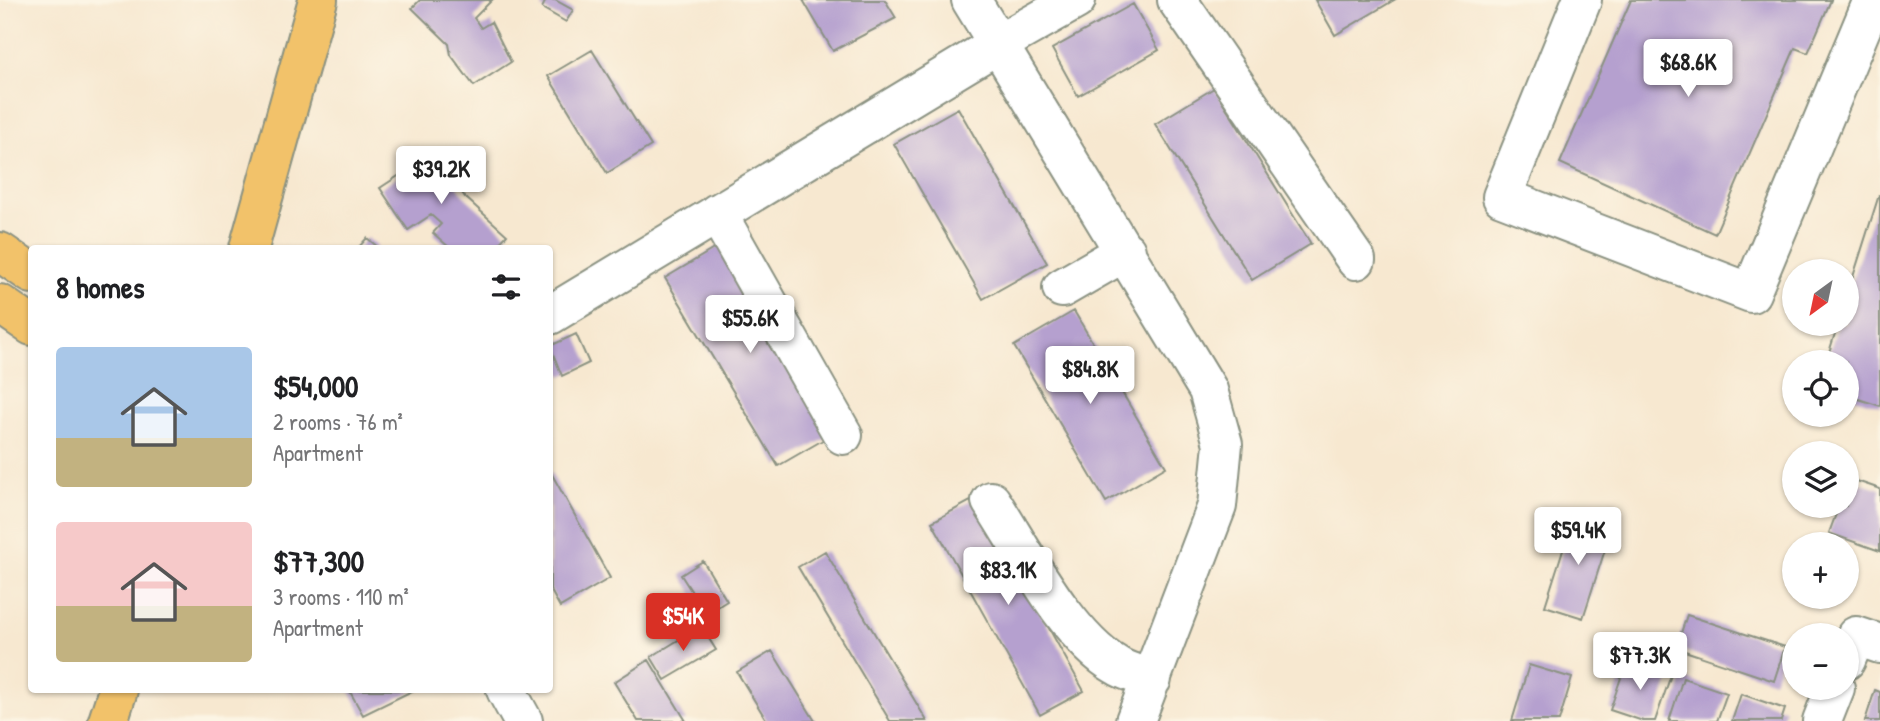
<!DOCTYPE html>
<meta charset="utf-8">
<style>
body{margin:0;font-family:"Patrick Hand",sans-serif;background:#f2f2f2;color:#202124;height:100vh;display:flex;flex-direction:column;font-size:26px;white-space:nowrap}
*{box-sizing:border-box;margin:0}
p{font-size:23px;color:#757577}
.icon{flex:none;width:38px;height:38px;fill:none;stroke:currentColor;stroke-width:2;stroke-linecap:round;stroke-linejoin:round}
.map{position:relative;flex:1;overflow:hidden}
.sheet{position:absolute;left:28px;top:245px;width:525px;height:448px;display:flex;flex-direction:column;background:#fff;border-radius:7px;box-shadow:0 2px 5px #0004}
.sheet>*{flex:none}
.needle{width:46px;rotate:213deg}
.buttons{position:absolute;left:1782px;top:259px;display:grid;gap:14px}
.buttons a{display:grid;place-items:center;width:77px;height:77px;border-radius:50%;background:#fff;box-shadow:0 2px 5px #0004;font-size:35px}
.price{position:absolute;translate:-50% -60px;padding:0 16px;border-radius:7px;background:#fff;color:#222;font-size:23px;line-height:46px;filter:drop-shadow(0 2px 4px #0008)}
.price::after{content:'';position:absolute;left:50%;top:42px;width:21px;height:16px;margin-left:-10px;background:inherit;clip-path:polygon(0 0,100% 0,50% 100%)}
.price.active{background:#d93025;color:#fff}
ul{padding:0;list-style:none}
li{display:flex;align-items:center;gap:21px;height:175px;padding:0 28px}
li span{display:grid;place-items:center;flex:none;width:196px;height:140px;border-radius:7px;color:#555}
li>.icon{margin-inline-start:auto}
span .icon{width:84px;height:84px;fill:#fffc;stroke-width:1}
li b{font-size:30px}
h2{display:flex;justify-content:space-between;align-items:center;height:84px;padding:0 28px;font-size:30px}
.map>svg:first-child{display:block}
</style>
<div class="map">
<svg width="1880" height="721" viewBox="0 0 1880 721">
<rect width="100%" height="100%" fill="#fcf5e5"/>
<filter id="ink" filterUnits="userSpaceOnUse"><feTurbulence type="fractalNoise" baseFrequency=".0143" numOctaves="2"/><feDisplacementMap in="SourceGraphic" scale="14" xChannelSelector="R" yChannelSelector="G"/><feConvolveMatrix kernelMatrix="1 2 1 2 8 2 1 2 1" color-interpolation-filters="sRGB"/></filter>
<filter id="wash" filterUnits="userSpaceOnUse"><feTurbulence type="fractalNoise" baseFrequency=".00686" numOctaves="4" result="noise"/><feDisplacementMap in="SourceGraphic" scale="28" xChannelSelector="R" yChannelSelector="G"/><feGaussianBlur stdDeviation="1.57" result="paint"/><feColorMatrix in="noise" values="0 0 0 0 0 0 0 0 0 0 0 0 0 0 0 0 0 1.4 0 .05"/><feComposite in="paint" operator="in"/></filter>
<g filter="url(#wash)">
<rect width="100%" height="100%" fill="#f7e8d0"/>
<g id="blocks">
<path fill="#b5a0cf" d="M420 0H492L474 18 481 28 491 22 511 62 474 86 451 55 449 44 412 8Z
M546 0H555L573 10 566 22 542 8Z
M803 0H885L896 18 833 51Z
M1315 0H1394L1335 35Z
M1631 0H1831L1808 53 1795 48 1715 234 1560 163Z
M1133 4 1159 50 1078 96 1052 49Z
M592 50 651 146 607 173 548 76Z
M1214 88 1311 244 1252 280 1155 124Z
M958 108 1047 263 983 299 894 144Z
M435 152 465 197 507 235 495 248H450L433 233 441 224 431 215 408 230 380 188Z
M1879 195H1880V406L1846 395V362H1826L1838 324H1846V299Z
M367 238 379 248H358Z
M722 244 835 433 778 466 665 278Z
M1074 311 1166 467 1106 502 1014 346Z
M576 334 589 363 562 376 550 346Z
M550 471 610 578 560 607 550 589Z
M1848 478 1880 489V551L1829 533 1839 506H1846Z
M976 498 1084 691 1040 715 932 522Z
M1574 515 1612 528 1583 618 1545 606Z
M825 551 927 721H890L798 567Z
M703 561 727 601 706 614 681 575Z
M1687 615 1785 647 1774 681 1676 648Z
M701 626 716 650 665 680 651 657Z
M772 651 815 721H767L737 672Z
M649 660 686 721H638L614 682Z
M1627 660 1671 675 1655 721H1643L1610 710Z
M1529 665 1572 678 1559 721H1512Z
M1683 678 1727 693 1717 721H1669Z
M349 690H414L363 715Z
M1875 690 1880 692V721H1865Z
M1741 694 1785 709 1781 721H1732Z"/>
</g>
</g>
<g filter="url(#ink)">
<use href="#blocks" fill-opacity="0" stroke="#8b9282" stroke-width="2"/>
<g fill="none" stroke-linecap="round" stroke-linejoin="round">
<g stroke="#8b9282" stroke-width="42">
<path id="minor" d="M971 0 998 44 1076 0
M1177 0 1356 260
M1582 0 1502 197 1751 293 1873 0
M717 213 843 435
M1062 288 1126 251
M550 315 998 44 1208 390 1223 444 1217 506 1135 721
M991 501C1023 550 1067 637 1116 665 1126 672 1140 675 1152 679
M1846 660 1856 636 1880 644
M506 690 523 721
M1822 721 1835 688"/>
</g>
<g stroke="#8b9282" stroke-width="42">
<path id="major" d="M249 248 318 0
M0 252 32 274
M0 304 32 326
M108 721 118 690"/>
</g>
<use href="#minor" stroke="#fff" stroke-width="38"/>
<use href="#major" stroke="#f2c26a" stroke-width="38"/>
</g>
</g>
</svg>
<div class="buttons">
<a><svg class="needle" viewBox="-14 -14 28 28"><path d="M0-13l5 13h-10z" fill="#e53935"/><path d="M0 13l5-13h-10z" fill="#757577"/></svg></a>
<a><svg class="icon" aria-label="locate" viewBox="0 0 24 24"><circle cx="12" cy="12" r="6"/><path d="M12 2v4M12 18v4M2 12h4M18 12h4"/></svg></a>
<a><svg class="icon" aria-label="layers" viewBox="0 0 24 24"><path d="M12 4l9 5-9 5-9-5zM3 14l9 5 9-5"/></svg></a>
<a>+</a>
<a>−</a>
</div>
<b class="price" style="left:1688px;top:99px">$68.6K</b>
<b class="price" style="left:441px;top:206px">$39.2K</b>
<b class="price" style="left:750px;top:355px">$55.6K</b>
<b class="price" style="left:1090px;top:406px">$84.8K</b>
<b class="price" style="left:1578px;top:567px">$59.4K</b>
<b class="price" style="left:1008px;top:607px">$83.1K</b>
<b class="price active" style="left:683px;top:653px">$54K</b>
<b class="price" style="left:1640px;top:692px">$77.3K</b>
<section class="sheet">
<h2>8 homes<svg class="icon" aria-label="filters" viewBox="0 0 24 24"><path d="M4 7h16M4 17h16"/><circle cx="9" cy="7" r="2"/><circle cx="15" cy="17" r="2"/></svg></h2>
<ul>
<li><span style="background:linear-gradient(#a9c7e8 65%,#c2b280 0)"><svg class="icon" aria-label="home" viewBox="0 0 24 24"><path d="M3 11l9-7 9 7M6 9v11h12V9"/></svg></span><div><b>$54,000</b><p>2 rooms · 76 m²</p><p>Apartment</p></div></li>
<li><span style="background:linear-gradient(#f6c9c9 60%,#c2b280 0)"><svg class="icon" aria-label="home" viewBox="0 0 24 24"><path d="M3 11l9-7 9 7M6 9v11h12V9"/></svg></span><div><b>$77,300</b><p>3 rooms · 110 m²</p><p>Apartment</p></div></li>
</ul>
</section>
</div>
